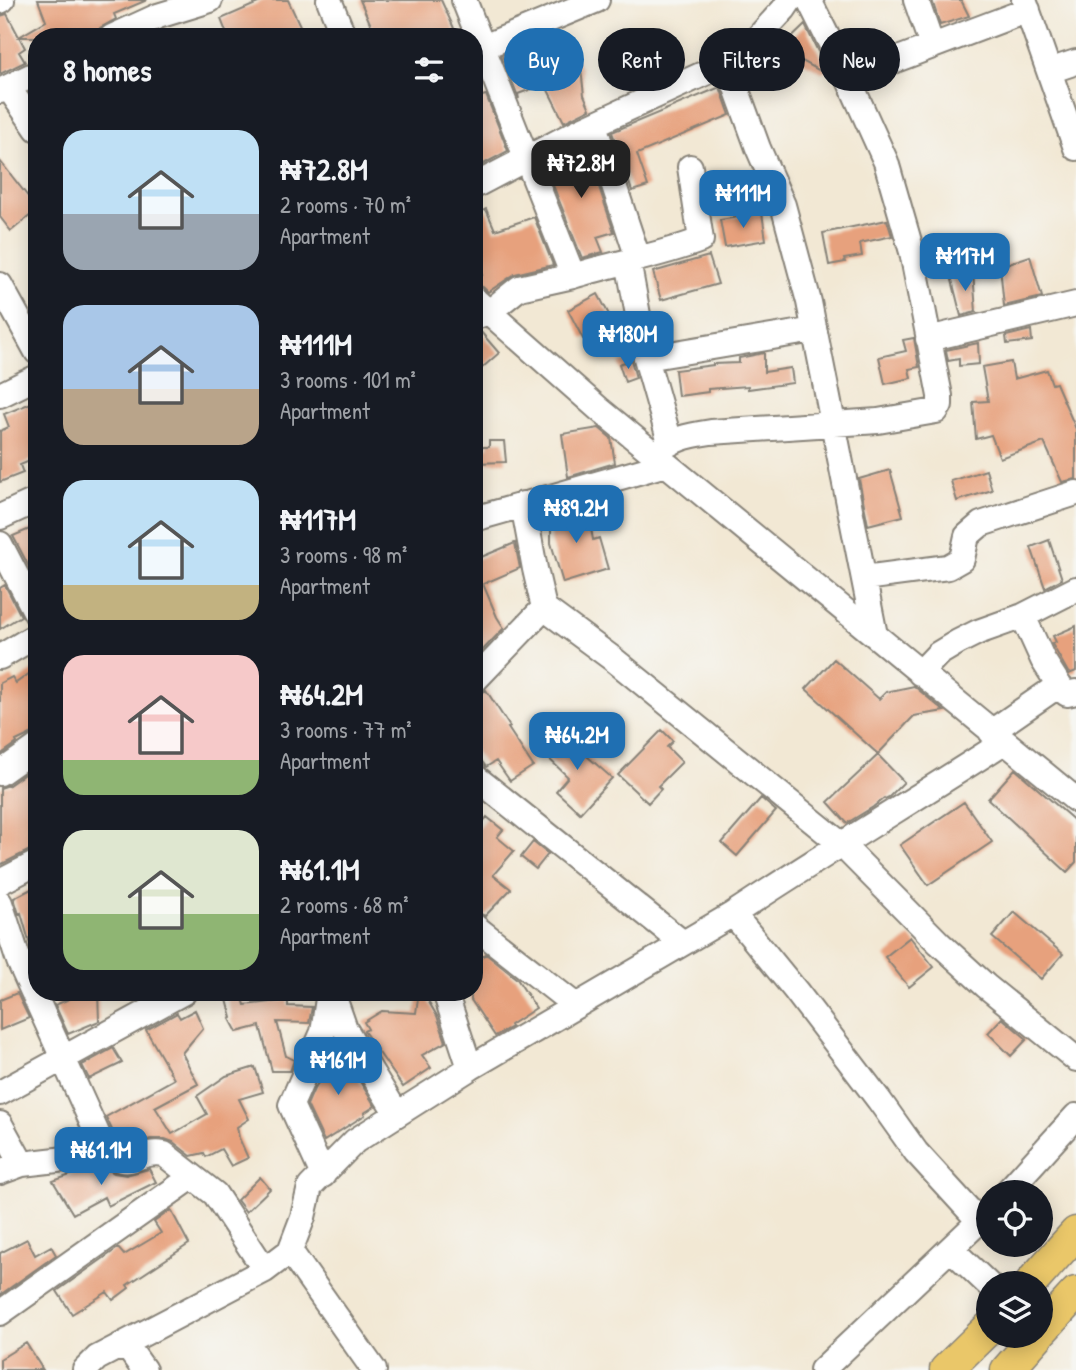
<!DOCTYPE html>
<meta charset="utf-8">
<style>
body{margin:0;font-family:"Patrick Hand",sans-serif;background:#20242c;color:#f1f3f6;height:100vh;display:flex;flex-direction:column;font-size:26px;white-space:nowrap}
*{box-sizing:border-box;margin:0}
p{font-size:23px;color:#9ea1a6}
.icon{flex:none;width:38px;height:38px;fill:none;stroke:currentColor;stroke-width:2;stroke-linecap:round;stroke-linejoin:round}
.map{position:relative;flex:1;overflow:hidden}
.drawer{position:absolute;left:28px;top:28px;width:455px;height:973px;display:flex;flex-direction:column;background:#171b24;border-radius:28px;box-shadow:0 4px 18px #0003}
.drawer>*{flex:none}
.banner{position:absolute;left:504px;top:28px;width:466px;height:63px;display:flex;gap:14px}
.tools{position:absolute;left:976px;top:1180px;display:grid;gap:14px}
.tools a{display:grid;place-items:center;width:77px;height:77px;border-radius:50%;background:#171b24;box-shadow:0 4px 18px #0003;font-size:35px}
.price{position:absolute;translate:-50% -60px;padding:0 16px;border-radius:14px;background:#1f6fb2;color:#fff;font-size:23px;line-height:46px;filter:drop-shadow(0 2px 4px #0008)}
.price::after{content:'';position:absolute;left:50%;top:42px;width:21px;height:16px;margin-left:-10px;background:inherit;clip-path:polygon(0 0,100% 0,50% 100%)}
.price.active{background:#222;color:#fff}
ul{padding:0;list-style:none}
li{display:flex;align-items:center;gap:21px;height:175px;padding:0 35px}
li span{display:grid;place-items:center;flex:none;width:196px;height:140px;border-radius:21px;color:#555}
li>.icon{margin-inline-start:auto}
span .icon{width:84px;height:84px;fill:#fffc;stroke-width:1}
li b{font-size:30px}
h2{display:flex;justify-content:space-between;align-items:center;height:84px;padding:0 35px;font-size:30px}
.chip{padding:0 24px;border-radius:32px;background:#171b24;box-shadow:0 4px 18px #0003;font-size:24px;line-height:63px}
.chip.active{background:#1f6fb2;color:#fff}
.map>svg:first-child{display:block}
</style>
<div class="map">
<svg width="1076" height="1370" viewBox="0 0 1076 1370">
<rect width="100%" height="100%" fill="#f6f6f2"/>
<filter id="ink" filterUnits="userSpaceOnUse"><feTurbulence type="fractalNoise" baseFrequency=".0143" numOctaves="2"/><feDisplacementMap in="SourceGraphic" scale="14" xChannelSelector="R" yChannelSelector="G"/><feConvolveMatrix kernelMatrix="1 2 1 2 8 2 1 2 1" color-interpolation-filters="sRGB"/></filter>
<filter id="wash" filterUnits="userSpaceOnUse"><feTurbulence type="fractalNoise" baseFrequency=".00686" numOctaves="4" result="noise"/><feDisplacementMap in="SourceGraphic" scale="28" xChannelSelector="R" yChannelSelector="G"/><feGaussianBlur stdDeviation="1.57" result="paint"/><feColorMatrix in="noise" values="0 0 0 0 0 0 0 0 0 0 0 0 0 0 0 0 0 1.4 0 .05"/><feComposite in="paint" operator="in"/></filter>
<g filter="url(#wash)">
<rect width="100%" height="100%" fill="#f2e8d4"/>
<g id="blocks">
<path fill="#e7a17d" d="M38 0H147L114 14 116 19 100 28 97 36 95 37H19L46 21Z
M265 0H288L303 32 293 37H228L221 19Z
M360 0H441L458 37H376Z
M932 0H961L969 16 940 25Z
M7 14 25 48 19 52 25 62 0 74V16Z
M805 25 827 70 822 72 780 49Z
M572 45 581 69 584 95 590 109 564 122 545 84 518 94 519 99 502 55 526 46 531 61Z
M720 87 730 115 637 154 648 186 632 191 612 132Z
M486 95 508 151 474 169V98Z
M585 145 614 232 597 237 603 252 582 258 545 165Z
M0 161 37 208V210L11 231 0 217Z
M486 209 495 230 534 217 553 265 515 274 488 292 483 287 474 284V276L482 275 474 257V215Z
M762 213 766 240 725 247 720 220Z
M887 220 892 236 860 243 862 256 844 259 845 262 829 265 823 233Z
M709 256 718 284 661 300 653 272Z
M1030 256 1042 297 1004 306 1000 266Z
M973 272 976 312 961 316 951 276Z
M598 294 614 324 583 339 568 310Z
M1031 330 1032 341 1007 344 1006 336Z
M480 331 499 353 474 375V332Z
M914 338 919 367 909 369 911 378 885 384 879 357 906 351 903 340Z
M978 343 979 364 959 366V359L948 361 946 350Z
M764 353V372L791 368 793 383 748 389V386L708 389V392L678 396 675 370 713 365V364L739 363V358Z
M631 360 636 378 625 382 619 364Z
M1011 362 1014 379 1047 370 1052 384 1056 383 1076 429V479L1062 482 1044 442 1000 458 991 435 976 439 973 402 988 401 982 367Z
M31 403 37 417V458L20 465 23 473 0 482V431L9 427 4 414Z
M599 428 611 438 615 463 568 477 562 434Z
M489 441H504L506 462 474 463V447H489Z
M890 470 903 516 868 525 859 479Z
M986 470 992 490 957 501 951 481Z
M587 506 593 540 599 538 608 569 563 583 551 543V512Z
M32 528 37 537V582L13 536Z
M1049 540 1062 579 1045 588 1031 547Z
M515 543 520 568 483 584 497 617 504 628 474 659V560Z
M5 585 21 616 0 629V588Z
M1076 626V671L1069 674 1052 644 1056 642 1053 636Z
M834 659 879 699 886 692 914 686 944 711 914 716 878 754 806 689Z
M37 668V731L16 741 17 743 0 755V683L12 677 16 683Z
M486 690 510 727 508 728 533 766 510 781 496 761 486 767 474 750V695H479Z
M566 730 583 747 580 750 612 778 580 813 556 791 568 777 543 753Z
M662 730 673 741 667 747 682 762 658 786 661 789 648 803 618 775Z
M878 755 904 782 889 797 885 799 884 798 873 807 847 823 828 802Z
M37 765V848L30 850 0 865V788L9 785Z
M1015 769 1076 822V862L1067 872 988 799Z
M761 798 776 811 737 856 722 843Z
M964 802 992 842 928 885 900 845Z
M487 817 503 830 497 837 514 851 493 875 511 889 485 916 474 911V832Z
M533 842 548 854 536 869 521 857Z
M37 886V954L33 955 21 913 19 914 14 898Z
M1014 912 1063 954 1041 979 992 937Z
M910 937 934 967 909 987 885 957Z
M486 954 517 979 536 1008 510 1025 511 1027 495 1036 471 1000V994L474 992V962Z
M85 992H98L99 1021 68 1034 55 1005Z
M241 992 245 1005 288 1000V1006L312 1007 309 1023 277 1022 286 1056 294 1060 290 1071H272L260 1026 237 1032 230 1019 232 1018 226 996Z
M419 992H423L437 1016 446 1042 422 1055 431 1068 403 1087 364 1031 368 1029 364 1022 382 1011 416 1013Z
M17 993 29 1018 0 1030V1000Z
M195 1010 203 1028 182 1053 198 1084 155 1107 172 1134 207 1114 197 1096 226 1076 255 1067 263 1092 239 1099 249 1119 237 1127 239 1138 248 1158 231 1166 221 1149 206 1157 204 1153 191 1156 173 1142 165 1139H151L125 1145 114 1134 106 1117 174 1079 146 1030 177 1013 180 1018Z
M1002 1018 1027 1039 1011 1056 988 1033Z
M335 1041 375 1106 364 1113 365 1115 324 1141 307 1105 314 1089 326 1072H322Z
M113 1048 122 1063 89 1079 82 1065Z
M107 1169 114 1173 126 1175 149 1169 156 1182 108 1206 104 1197 73 1214 53 1181 79 1172Z
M260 1177 270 1189 246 1212 237 1200Z
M171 1210 189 1244 127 1285 129 1288 113 1300 107 1292 72 1314 57 1291 118 1248 124 1255 161 1233 154 1222Z
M27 1239 35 1255 51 1246 56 1255 0 1295V1253Z
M26 1343 43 1370H0V1359Z"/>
</g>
</g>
<g filter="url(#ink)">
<use href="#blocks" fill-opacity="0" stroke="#878278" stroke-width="2"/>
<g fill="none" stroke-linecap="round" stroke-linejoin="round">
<g stroke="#878278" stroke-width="28">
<path id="minor" d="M329 0 344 37
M464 0 573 276C615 263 659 256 701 240L690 167
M916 0 932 46
M1024 0 1076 148
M0 1 2 0
M112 37 158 16 210 0
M481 48 597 0
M727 63 758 148 783 205 809 302 875 635
M1049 71 1076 62
M848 78 1028 10
M8 87 37 73
M0 91 8 87 37 129
M594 125 638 258
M474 186 579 131 727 63 752 44 784 9 790 0
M628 261 646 358 670 442
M0 285 37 352
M474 299 599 409 1076 800
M475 317 489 312 519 288 573 276
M928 339 1076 304
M646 358 814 330
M0 395 37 377
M654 454C675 438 685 436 711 432L878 421 936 411 940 405V396L912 252 886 162 848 78 809 0
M523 504 535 569 544 608 613 659 841 844 939 943 986 986 1076 1059
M0 517 37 500
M474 519 666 464
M0 544 37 615
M864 578 948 567 962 559 967 536 981 524 1076 493
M1023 616 1043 660 1062 690 1067 694 1076 692
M0 657 37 635
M920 673 938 654 958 642 978 632 1023 616 1076 589
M474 681 544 608
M991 732 1059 685
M0 773 37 747
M474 776 683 943
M0 882 37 863
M0 903 19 961 101 1142C128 1179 134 1148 164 1154L215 1194 265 1270
M733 914C822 855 914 800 1004 742
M474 926 576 1006
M332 992 345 1029 397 1114
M445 992 470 1068
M0 1093 184 992
M0 1124 22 1164 0 1172
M22 1164 109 1154
M323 1175 291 1105 323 1032 329 992
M1007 1192 1076 1116
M951 1249 989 1285
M290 1251 374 1370
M0 1313 192 1177
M115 1349H129L144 1370
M85 1370 97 1358 265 1270 290 1251 303 1217 310 1187 355 1141 470 1068 733 914 796 991 879 1100 916 1152 980 1222
M822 1370 989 1212"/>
</g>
<g stroke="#878278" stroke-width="35">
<path id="major" d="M1031 1283 1076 1233
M1041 1331 1076 1293
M946 1370 989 1328
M1007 1370 1038 1335"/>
</g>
<use href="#minor" stroke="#fff" stroke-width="24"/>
<use href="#major" stroke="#eac769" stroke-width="32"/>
</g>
</g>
</svg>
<div class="tools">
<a><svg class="icon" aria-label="locate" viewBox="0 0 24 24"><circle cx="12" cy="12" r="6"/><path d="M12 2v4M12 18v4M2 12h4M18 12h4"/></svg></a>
<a><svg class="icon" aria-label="layers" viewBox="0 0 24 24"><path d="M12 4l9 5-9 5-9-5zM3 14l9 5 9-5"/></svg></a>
</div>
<b class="price active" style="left:581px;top:200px">₦72.8M</b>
<b class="price" style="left:743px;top:230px">₦111M</b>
<b class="price" style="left:965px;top:293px">₦117M</b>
<b class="price" style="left:628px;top:371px">₦180M</b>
<b class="price" style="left:576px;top:545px">₦89.2M</b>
<b class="price" style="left:577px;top:772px">₦64.2M</b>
<b class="price" style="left:338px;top:1097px">₦161M</b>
<b class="price" style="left:101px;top:1187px">₦61.1M</b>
<div class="banner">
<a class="chip active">Buy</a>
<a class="chip">Rent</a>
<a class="chip">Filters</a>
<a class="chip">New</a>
</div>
<section class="drawer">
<h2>8 homes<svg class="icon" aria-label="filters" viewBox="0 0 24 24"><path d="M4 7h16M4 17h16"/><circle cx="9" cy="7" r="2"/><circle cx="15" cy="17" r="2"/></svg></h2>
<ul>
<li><span style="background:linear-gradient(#bfe0f5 60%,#9aa5b1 0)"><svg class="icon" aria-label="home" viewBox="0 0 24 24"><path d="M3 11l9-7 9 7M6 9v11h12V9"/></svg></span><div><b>₦72.8M</b><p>2 rooms · 70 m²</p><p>Apartment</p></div></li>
<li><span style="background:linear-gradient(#a9c7e8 60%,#b9a48a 0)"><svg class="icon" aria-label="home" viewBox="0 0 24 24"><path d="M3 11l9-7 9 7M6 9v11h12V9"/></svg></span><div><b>₦111M</b><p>3 rooms · 101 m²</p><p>Apartment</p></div></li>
<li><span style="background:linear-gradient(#bfe0f5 75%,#c2b280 0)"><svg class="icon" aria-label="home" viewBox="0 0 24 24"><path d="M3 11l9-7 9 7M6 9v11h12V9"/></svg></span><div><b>₦117M</b><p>3 rooms · 98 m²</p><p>Apartment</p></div></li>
<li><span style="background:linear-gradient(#f6c9c9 75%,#8fb573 0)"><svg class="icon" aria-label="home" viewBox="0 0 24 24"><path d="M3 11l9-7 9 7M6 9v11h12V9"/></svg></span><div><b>₦64.2M</b><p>3 rooms · 77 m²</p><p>Apartment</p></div></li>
<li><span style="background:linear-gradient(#dfe7d0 60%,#8fb573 0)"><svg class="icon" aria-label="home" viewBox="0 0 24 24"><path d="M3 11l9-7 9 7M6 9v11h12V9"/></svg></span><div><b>₦61.1M</b><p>2 rooms · 68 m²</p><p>Apartment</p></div></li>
</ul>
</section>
</div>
